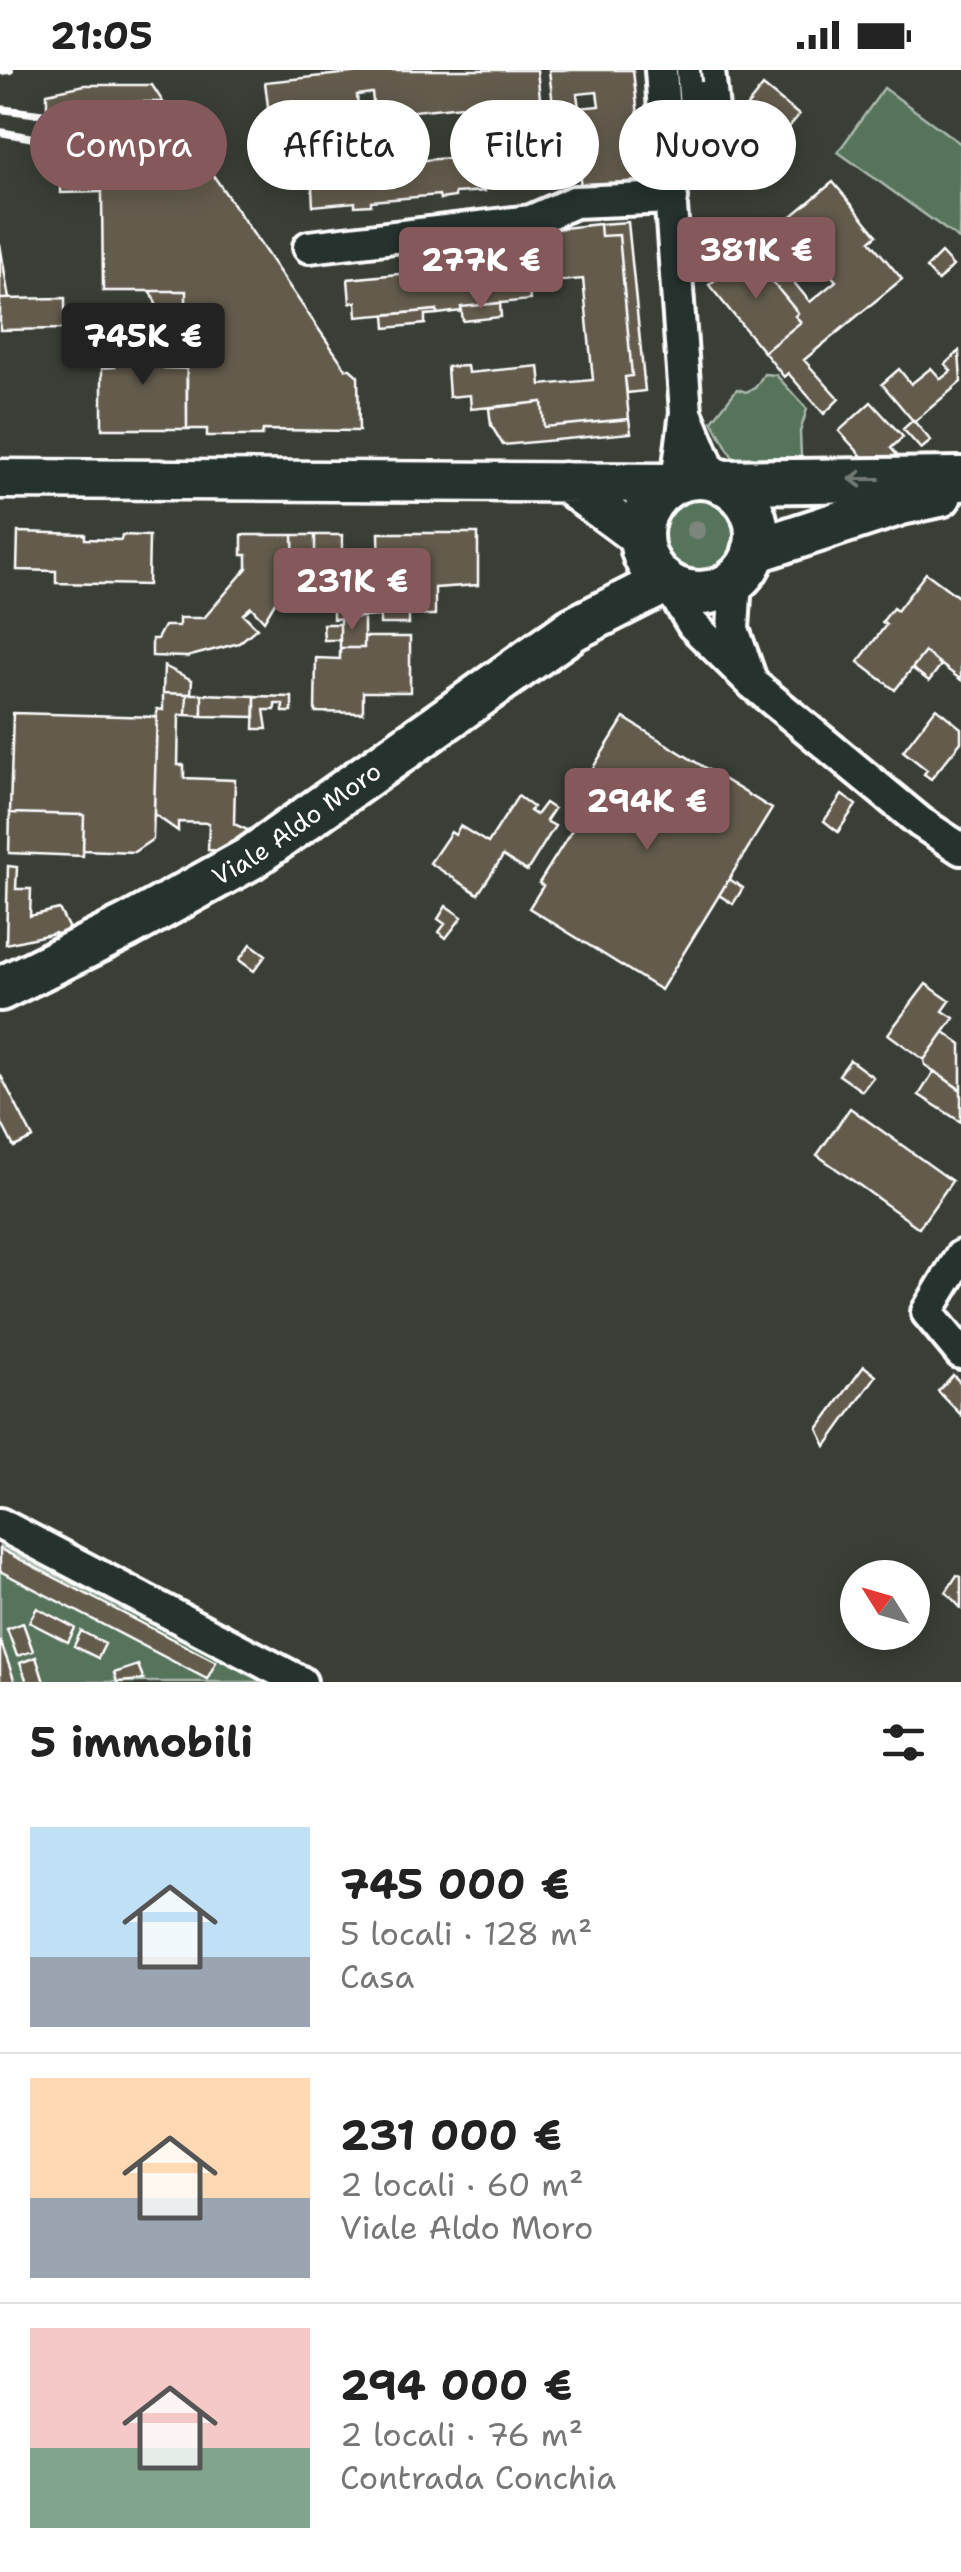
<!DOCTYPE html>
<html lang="it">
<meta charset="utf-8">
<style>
body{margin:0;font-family:"Shantell Sans",sans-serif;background:#f6f6f6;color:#222;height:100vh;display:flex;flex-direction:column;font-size:38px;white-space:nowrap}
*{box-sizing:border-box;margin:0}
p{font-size:32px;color:#767676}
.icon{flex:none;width:55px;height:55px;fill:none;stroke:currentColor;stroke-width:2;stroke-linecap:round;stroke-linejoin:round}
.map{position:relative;height:1612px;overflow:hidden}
.panel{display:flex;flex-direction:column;background:#fff;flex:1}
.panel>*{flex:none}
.banner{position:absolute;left:30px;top:30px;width:902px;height:90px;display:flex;gap:20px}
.needle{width:65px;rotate:307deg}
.fabs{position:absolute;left:840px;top:1490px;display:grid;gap:20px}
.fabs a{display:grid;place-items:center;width:90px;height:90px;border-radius:50%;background:#fff;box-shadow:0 5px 25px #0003;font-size:50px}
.price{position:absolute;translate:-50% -85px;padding:0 22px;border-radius:10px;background:#85585c;color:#fff;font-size:32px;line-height:65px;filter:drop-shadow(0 2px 5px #0008)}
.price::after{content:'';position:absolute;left:50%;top:60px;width:30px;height:22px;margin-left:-15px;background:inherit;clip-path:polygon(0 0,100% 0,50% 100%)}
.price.selected{background:#222;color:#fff}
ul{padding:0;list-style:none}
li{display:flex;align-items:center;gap:30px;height:250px;padding:0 30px}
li+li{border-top:2px solid #e0e0e0}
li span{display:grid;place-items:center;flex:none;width:280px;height:200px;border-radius:0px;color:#555}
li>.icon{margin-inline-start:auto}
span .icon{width:120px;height:120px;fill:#fffc;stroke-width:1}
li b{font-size:42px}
h2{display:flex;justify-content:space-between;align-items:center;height:120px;padding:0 30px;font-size:42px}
.chip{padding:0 35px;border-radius:45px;background:#fff;box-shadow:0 5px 25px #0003;font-size:35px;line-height:90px}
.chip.selected{background:#85585c;color:#fff}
.status{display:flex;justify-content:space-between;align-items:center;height:70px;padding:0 50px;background:#fff;direction:ltr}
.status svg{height:28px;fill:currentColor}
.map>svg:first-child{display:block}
</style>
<div class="status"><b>21:05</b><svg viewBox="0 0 49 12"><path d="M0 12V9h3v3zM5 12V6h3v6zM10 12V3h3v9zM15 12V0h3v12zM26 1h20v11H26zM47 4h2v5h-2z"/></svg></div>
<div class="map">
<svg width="961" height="1612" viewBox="0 0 961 1612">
<rect width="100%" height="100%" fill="#393f37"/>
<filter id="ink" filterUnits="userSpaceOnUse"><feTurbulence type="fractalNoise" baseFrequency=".01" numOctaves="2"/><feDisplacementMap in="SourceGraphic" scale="20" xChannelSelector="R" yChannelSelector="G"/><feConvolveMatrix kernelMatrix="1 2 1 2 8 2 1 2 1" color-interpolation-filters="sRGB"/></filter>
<g filter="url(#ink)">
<path fill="#56735b" stroke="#aab9ad" stroke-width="2.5" d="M884 18 961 74 959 169 838 82Z
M764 304 776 305 807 339 800 362 801 387 733 388 712 351 737 319 746 322 755 318Z
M658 462a39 39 0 1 1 78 0a39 39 0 1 1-78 0Z
M0 1477 266 1612H0Z"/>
<path fill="#645b4e" stroke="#fff" stroke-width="2.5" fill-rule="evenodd" d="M379 0H537L540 28 394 43 395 48 375 50 372 23 357 25 359 52 329 55V48L297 51V58L271 61 265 12Z
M549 0H633L640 64H635L638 111 581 117 577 86 565 87 564 73 575 71 571 33 553 35ZM597 22 599 36 579 38 577 24Z
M85 15H152L163 32H101V40H47V23Z
M763 16 799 45 775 74 740 45Z
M101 32H163L346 299H350L358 306 359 361 263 360 262 366H207V359H187L186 221H103Z
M59 40H101V64H61Z
M61 64H101L102 122 61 123Z
M510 82 512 105 494 107 491 84Z
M482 85 485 121 455 123V127L440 129 439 125 371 131V135L355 136V132L313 136 311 100Z
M833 112 877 165 870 171 902 209 804 290 839 329 824 344 788 303 784 307 764 282 801 252 795 246 798 243 748 182ZM808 178 836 211 810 232 783 199Z
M628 152 645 321 627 323 625 307 632 306 619 165 601 166 600 154Z
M600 154 601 166 619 165 632 306 625 307 629 349 544 357 542 332 471 339 470 325 449 327 447 297 467 296 468 303 539 296 541 315 593 310 583 209 549 212 544 160Z
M544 160 549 212 529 214 525 176 480 180 479 166Z
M0 174 9 229H0Z
M525 176 530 230 461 237 462 241 437 244V240L357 247 356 232 350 233 348 209 482 196 480 180Z
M748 182 798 243 795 246 801 252 764 282 709 215Z
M941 183 953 196 938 211 926 198Z
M151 221H186V258H165Z
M65 228V259L0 260V229Z
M500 233 501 247 463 251 461 237Z
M437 240V244L425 245V254L386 258 385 245Z
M115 267H164V298L187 299V359H102V298L115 297Z
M959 281 961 312 914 352 882 314 899 299 911 314 931 298 941 309 951 301 945 294Z
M542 332 544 357 629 349 631 363 503 375 491 355 489 338Z
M871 332 903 367 891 378 906 395H870L839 361Z
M913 350 931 371 921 379 903 359Z
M18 462 85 464V469L121 470 122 465 149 466 148 515 56 513V501L17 500Z
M379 463H478V515L435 518V545H409V554H380V546L333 549V532H315V465H342V503H380Z
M242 465H293L294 499H288L283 519 264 551 251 537 243 544 257 558 239 573 187 587 152 586V569H157L164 556H179V548H204L247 498V485H242Z
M293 465H315V528H294Z
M926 503 961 529V610L925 582 895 620 858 592 886 555 882 552 893 538 897 541Z
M350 546H364V578H340V549H350Z
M323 554H340V570H324Z
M364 567H410V622H363V643L315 642 316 588 340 589V578H364Z
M925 582 941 595 929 611 912 598Z
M164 596 192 610 191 624 163 623Z
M163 623 187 624 186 645H179L178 695H184V708L235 710 234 754 254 763 224 781 208 780 209 753 178 752V761L154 744 157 639 163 640Z
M187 624H202V646L186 645Z
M202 624 255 626V647L202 646Z
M255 626 292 627V642H283V634H275V640H264L267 659H254Z
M936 638 961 658V672L931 709 924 704 927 700 903 681Z
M13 643 157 647 153 769 134 782 83 780 84 745 10 743Z
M624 648 772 739 661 920 529 838 543 816 539 813 579 749 566 741Z
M842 725 856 735 838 762 824 751Z
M518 726 533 737 530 741 536 745 545 733 554 739 546 751 555 756 527 801 503 786 478 824 430 793 451 762 455 765 460 756 488 773Z
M10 743 84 745 83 786 9 783Z
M8 796 17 797 16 819H31L30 846 59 839 69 859 67 868 55 863 6 874Z
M729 809 743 818 733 834 719 825Z
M446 836 462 847 446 868 439 862 445 854 438 849Z
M251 874 266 885 254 901 239 890Z
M926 914 950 931 943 941 954 948 924 990 888 964Z
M944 962 961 974V1020L925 995 924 990Z
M850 990 873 1007 862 1021 839 1005Z
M934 1001 961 1020V1052L919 1025Z
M0 1004 33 1068 14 1077 0 1050Z
M850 1038 952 1111 919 1158 817 1085Z
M864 1296 876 1306 826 1376 818 1359Z
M953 1305 961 1313V1345L938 1321Z
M0 1479 216 1592 207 1609 0 1501Z
M957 1505 961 1507V1538L946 1522Z
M37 1538 75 1558 68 1572 29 1552Z
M23 1553 33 1581 17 1586 7 1559Z
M81 1561 105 1574 98 1588 74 1576Z
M0 1570 15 1612H0Z
M36 1587 44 1612H27L20 1593Z
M138 1595 144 1610 117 1612 114 1603Z"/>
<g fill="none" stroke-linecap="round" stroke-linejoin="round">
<g stroke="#fff" stroke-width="30">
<path id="pedestrian" d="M688 0 692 50 705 49 702 23
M668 77 720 69 713 0"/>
</g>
<g stroke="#fff" stroke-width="38">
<path id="minor" d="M661 0 686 342 677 411
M309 177 531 151 574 132 672 128
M687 345 714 410
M736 509 733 559 750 607
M668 514 693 555 753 614 920 752 961 779
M961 1186 927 1242 961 1283
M0 1454 301 1612"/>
</g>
<g stroke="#fff" stroke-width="45">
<path id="tertiary" d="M0 409 672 413
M564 412 641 469"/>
</g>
<g stroke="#fff" stroke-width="50">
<g id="secondary">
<circle cx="699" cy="465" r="58"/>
<path d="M721 412 961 409"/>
<path d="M754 481 901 433 940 425"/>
<path id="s1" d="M0 919 128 856 249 789 573 559 665 512"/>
</g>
</g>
<use href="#pedestrian" stroke="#26332d" stroke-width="22"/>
<use href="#minor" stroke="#26332d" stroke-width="30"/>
<use href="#tertiary" stroke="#26332d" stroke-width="38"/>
<use href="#secondary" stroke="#26332d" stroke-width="42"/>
<path stroke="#fff" stroke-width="8" d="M0 1 10 0
M0 39 63 47
M0 62 61 73"/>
</g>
<circle fill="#7c867c" cx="696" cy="460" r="10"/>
<defs><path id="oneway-shaft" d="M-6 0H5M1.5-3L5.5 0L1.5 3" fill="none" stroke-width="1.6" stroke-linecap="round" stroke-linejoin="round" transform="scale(2.5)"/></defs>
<use stroke="#727a76" href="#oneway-shaft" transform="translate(864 409) rotate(180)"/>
</g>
<g text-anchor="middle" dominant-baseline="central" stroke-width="8" stroke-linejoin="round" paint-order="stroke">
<g font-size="25" fill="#fff" stroke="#26332d">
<text stroke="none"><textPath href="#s1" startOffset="340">Viale Aldo Moro</textPath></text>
</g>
</g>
</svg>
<div class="fabs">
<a><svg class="needle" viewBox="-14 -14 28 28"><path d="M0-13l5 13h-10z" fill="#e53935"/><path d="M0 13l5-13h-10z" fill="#767676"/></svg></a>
</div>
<b class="price" style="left:756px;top:232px">381K €</b>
<b class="price" style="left:481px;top:242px">277K €</b>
<b class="price selected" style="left:143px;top:318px">745K €</b>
<b class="price" style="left:352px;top:563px">231K €</b>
<b class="price" style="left:647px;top:783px">294K €</b>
<div class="banner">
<a class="chip selected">Compra</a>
<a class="chip">Affitta</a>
<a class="chip">Filtri</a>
<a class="chip">Nuovo</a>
</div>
</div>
<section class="panel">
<h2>5 immobili<svg class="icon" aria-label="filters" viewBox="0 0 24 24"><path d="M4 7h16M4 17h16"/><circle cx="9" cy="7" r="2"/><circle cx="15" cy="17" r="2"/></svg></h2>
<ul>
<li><span style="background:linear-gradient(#bfe0f5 65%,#9aa5b1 0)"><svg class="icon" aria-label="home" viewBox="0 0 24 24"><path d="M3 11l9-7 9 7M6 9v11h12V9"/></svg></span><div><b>745 000 €</b><p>5 locali · 128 m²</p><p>Casa</p></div></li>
<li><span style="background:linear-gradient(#ffd9b3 60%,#9aa5b1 0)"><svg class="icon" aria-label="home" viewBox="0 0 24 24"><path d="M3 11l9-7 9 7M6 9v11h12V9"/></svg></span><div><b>231 000 €</b><p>2 locali · 60 m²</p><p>Viale Aldo Moro</p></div></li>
<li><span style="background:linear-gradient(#f6c9c9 60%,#7fa58c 0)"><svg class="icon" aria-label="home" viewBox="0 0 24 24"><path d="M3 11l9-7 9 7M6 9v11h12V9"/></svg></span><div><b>294 000 €</b><p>2 locali · 76 m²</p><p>Contrada Conchia</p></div></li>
</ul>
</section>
